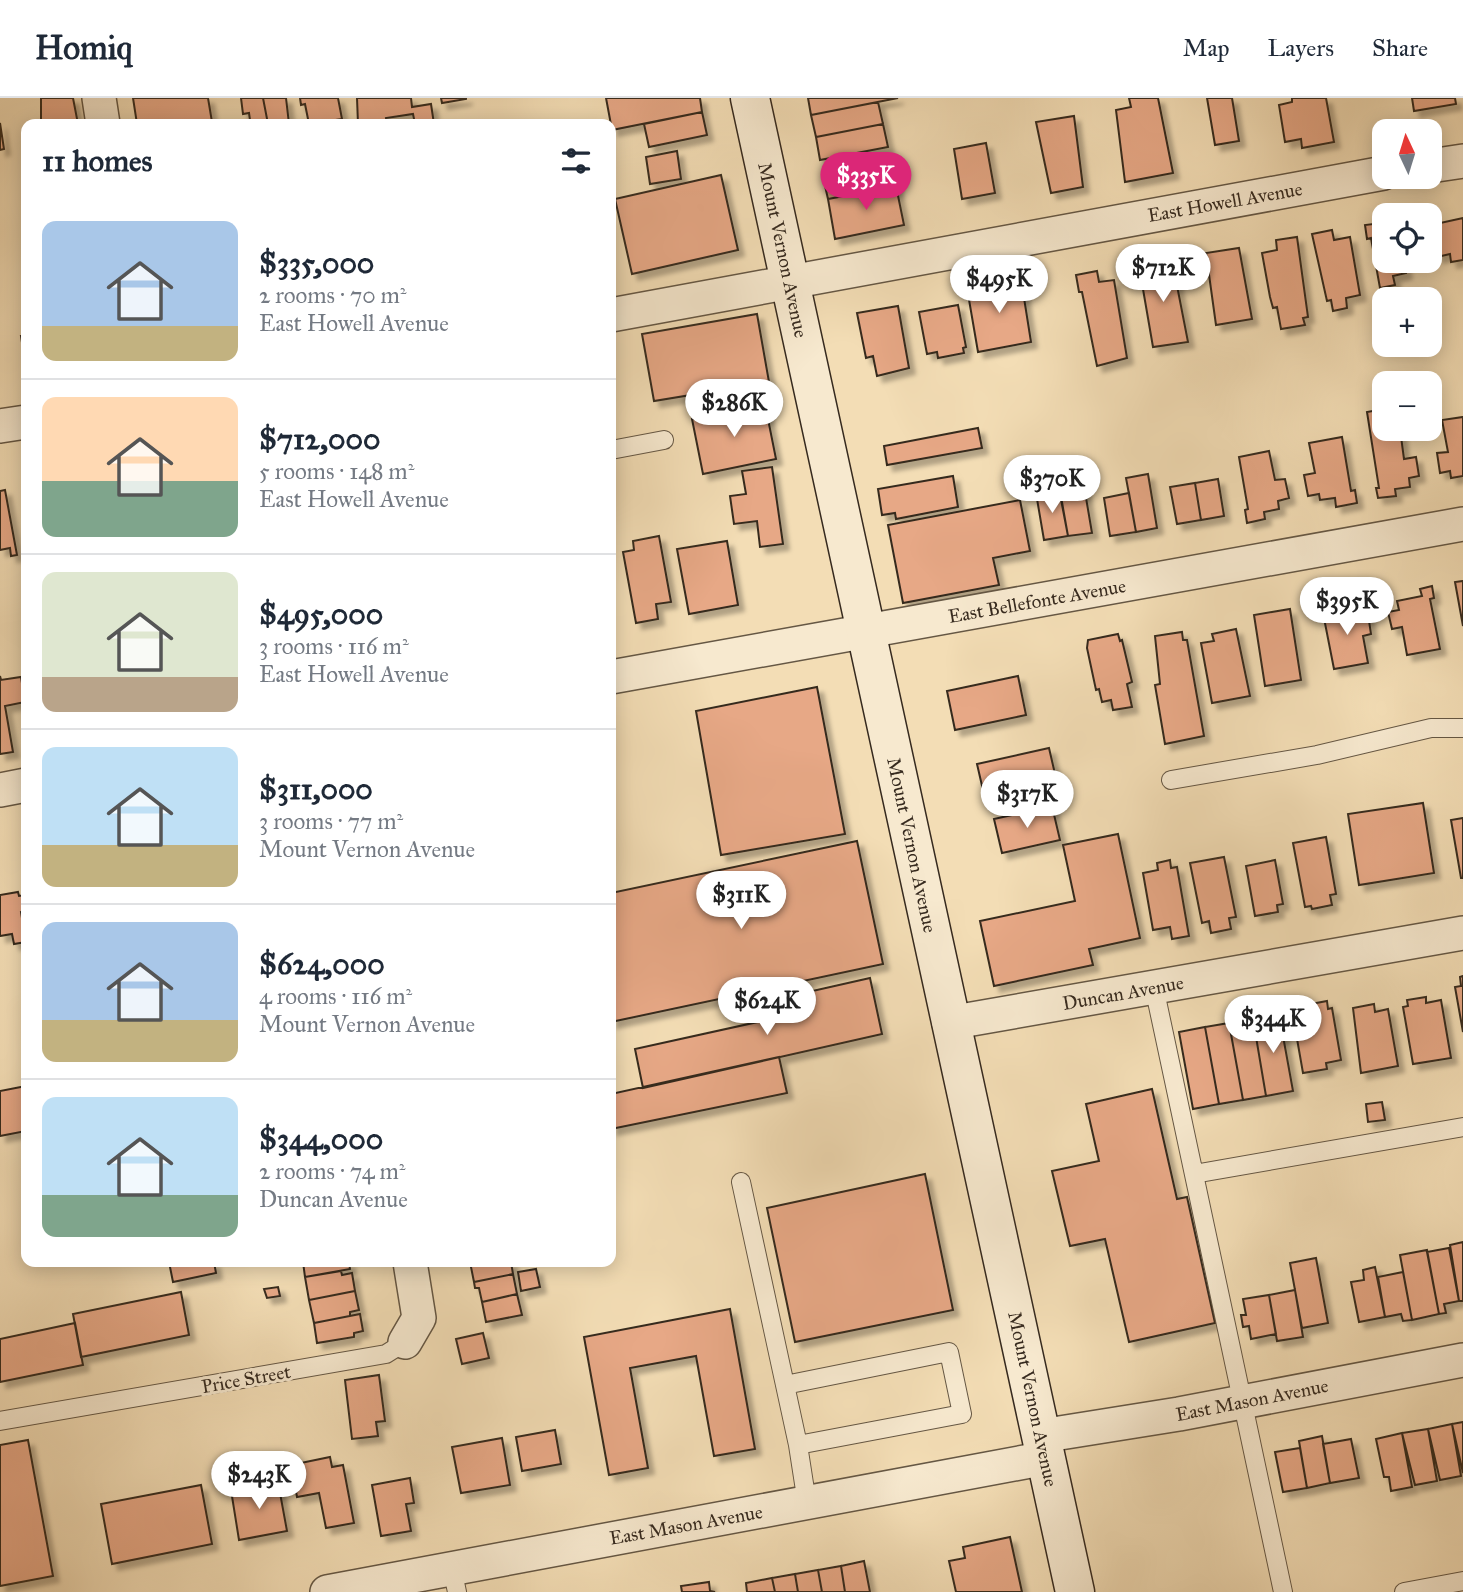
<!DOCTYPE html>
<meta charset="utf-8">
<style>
body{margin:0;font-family:"IM FELL Great Primer",serif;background:#f2f2f3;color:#1f2937;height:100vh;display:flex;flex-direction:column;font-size:26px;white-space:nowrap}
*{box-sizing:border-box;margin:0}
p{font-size:23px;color:#747a83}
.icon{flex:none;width:38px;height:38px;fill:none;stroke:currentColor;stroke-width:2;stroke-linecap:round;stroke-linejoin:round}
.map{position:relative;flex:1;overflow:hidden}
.side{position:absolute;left:21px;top:21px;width:595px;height:1148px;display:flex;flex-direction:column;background:#fff;border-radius:14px;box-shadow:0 4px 18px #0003}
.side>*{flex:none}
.needle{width:46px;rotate:356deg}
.tools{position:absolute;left:1372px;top:21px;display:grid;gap:14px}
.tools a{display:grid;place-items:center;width:70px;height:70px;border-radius:14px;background:#fff;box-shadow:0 4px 18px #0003;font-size:35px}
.price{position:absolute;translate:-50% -60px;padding:0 16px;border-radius:24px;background:#fff;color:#222;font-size:23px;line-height:46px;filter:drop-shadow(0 2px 4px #0008)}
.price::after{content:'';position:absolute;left:50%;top:42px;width:21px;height:16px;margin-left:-10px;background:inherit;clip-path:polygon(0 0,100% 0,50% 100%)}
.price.current{background:#db2777;color:#fff}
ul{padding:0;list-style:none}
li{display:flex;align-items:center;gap:21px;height:175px;padding:0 21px}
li+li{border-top:2px solid #e0e1e3}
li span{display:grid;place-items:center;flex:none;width:196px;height:140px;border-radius:14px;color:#555}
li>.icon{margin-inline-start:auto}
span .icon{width:84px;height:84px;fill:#fffc;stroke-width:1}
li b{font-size:30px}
h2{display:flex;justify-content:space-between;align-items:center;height:84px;padding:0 21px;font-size:30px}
header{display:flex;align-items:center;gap:42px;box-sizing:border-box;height:98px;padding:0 35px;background:#fff;border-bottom:2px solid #e0e1e3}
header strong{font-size:33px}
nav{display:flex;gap:38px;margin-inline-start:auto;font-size:24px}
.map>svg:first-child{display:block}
</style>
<header>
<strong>Homiq</strong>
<nav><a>Map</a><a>Layers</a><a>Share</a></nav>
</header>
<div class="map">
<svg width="1463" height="1494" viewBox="0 0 1463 1494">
<defs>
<filter id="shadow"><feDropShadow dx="6" dy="6" stdDeviation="2" flood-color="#0004"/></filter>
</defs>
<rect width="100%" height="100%" fill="#f3ddb5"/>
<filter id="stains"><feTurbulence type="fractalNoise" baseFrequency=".00286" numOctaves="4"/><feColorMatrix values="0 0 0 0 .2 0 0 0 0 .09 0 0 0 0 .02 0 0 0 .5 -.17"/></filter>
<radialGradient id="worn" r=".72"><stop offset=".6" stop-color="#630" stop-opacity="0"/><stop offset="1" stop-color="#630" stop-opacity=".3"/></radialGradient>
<path fill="#e7a886" stroke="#362a1f" stroke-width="2" filter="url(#shadow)" d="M41 0H73L78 26H41Z
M133 0H208L212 24 137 26Z
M241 0H263L268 26H243V23L250 22 249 15 243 16Z
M263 0H286L289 26H268Z
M300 0H338L342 21 309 26 305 6 301 7Z
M357 0H411L412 9 431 6 434 26H415L413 16 386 20 387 26H358Z
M441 0H466V1L442 5Z
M606 0H700L702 14 612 32Z
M808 0H898L811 17Z
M1129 0H1158L1173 75 1125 84 1116 12 1131 9Z
M1207 0H1232L1239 43 1215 47Z
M1292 0H1326L1334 44 1302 50 1301 41 1285 44 1279 7 1292 4Z
M1412 0H1455L1456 6 1414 13Z
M878 4 883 26 816 39 811 17Z
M702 14 707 37 649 49 644 26Z
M1074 18 1083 89 1051 95 1036 24Z
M0 25 4 51 0 52Z
M883 26 888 49 820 62 816 39Z
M986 45 995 95 962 101 954 51Z
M677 53 681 81 650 86 646 59Z
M892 65 896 88 828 101 823 79Z
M721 77 738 152 632 176 615 101Z
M896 88 904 127 835 141 828 101Z
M1463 120V162L1451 164 1450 156 1437 159 1431 127Z
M1381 125 1384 163H1404L1406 175 1393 178 1395 187 1380 190 1371 140 1367 141 1365 127Z
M1332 132 1334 142 1350 139 1360 197 1346 200 1347 210 1333 213 1331 202 1327 203 1312 136Z
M1297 139 1308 219 1303 220 1305 227 1281 231 1277 209 1273 210 1270 199 1262 155 1277 152 1276 142Z
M1239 150 1252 221 1216 227 1206 155Z
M1172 162 1188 244 1153 249 1139 168Z
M1097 173 1099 184 1114 182 1127 260 1097 268 1082 194H1079L1076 177Z
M1021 181 1031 244 978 254 967 190Z
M958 207 966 249 963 250 964 255 938 260 937 254 927 256 919 214Z
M898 208 909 270 877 278 873 258 866 260 857 215Z
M757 216 769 284 654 303 642 236Z
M21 238H26V271Z
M765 306 776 361 703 376 692 321Z
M1384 311V331H1400L1404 361 1416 359 1419 378 1409 380 1410 389 1395 391 1396 398 1378 400 1376 390H1379L1367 314Z
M1463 319V378L1451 380 1450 373 1440 375 1437 355 1448 354 1442 322Z
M978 330 982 350 887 367 884 348Z
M1342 339 1351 393 1355 392 1357 405 1336 409 1335 400 1320 402 1319 396 1308 398 1304 377 1315 375 1309 345Z
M1269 353 1275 382 1285 381 1289 400 1278 403 1279 411 1264 414 1265 421 1247 425 1245 412 1248 411 1239 359Z
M772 369 783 446 760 449 757 423 734 426 730 398 746 396 742 373Z
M1148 376 1157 430 1136 434 1126 380Z
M953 378 958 409 896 421 895 415 882 417 878 391Z
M1218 381 1224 418 1201 422 1195 385Z
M1195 385 1201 422 1177 426 1170 389Z
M1084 388 1092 435 1068 438 1060 393Z
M1059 391 1068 438 1044 442 1036 395Z
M5 392 17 457 11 458 10 450 0 452V393Z
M1129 395 1136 434 1110 438 1104 400Z
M1020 402 1030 453 993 460 999 487 903 505 888 427Z
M659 438 671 504 656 506 658 521 636 525 623 454 634 452 633 443Z
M727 443 738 507 689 516 677 451Z
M1463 483V528L1455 484Z
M1432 488 1434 500 1430 501 1440 551 1407 557 1402 529 1392 531 1388 514 1399 512 1397 503 1422 498 1420 491Z
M1357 508 1358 517 1368 516 1371 536 1363 538 1368 565 1334 571 1323 515Z
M1290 511 1301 582 1265 588 1254 517Z
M1236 531 1250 598 1212 605 1201 545 1214 543 1212 536Z
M1182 534 1183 542H1187L1204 638 1165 646 1155 587 1160 586 1155 538Z
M1118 536 1120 543 1122 542 1132 584 1127 586 1132 609 1113 612 1111 602 1102 604 1099 591 1096 592 1087 550 1088 542Z
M0 578 1 582 21 579 25 604 5 608 13 654 0 656Z
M1018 578 1026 617 955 632 947 593Z
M817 589 845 736 721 757 696 613Z
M1049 650 1058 689 986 705 977 666Z
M1423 705 1434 775 1359 787 1348 716Z
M1052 708 1060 742 1002 755 994 721Z
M1463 720V780H1461L1451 722Z
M1118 736 1140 840 1089 851 1093 867 994 888 980 823 1075 803 1063 747Z
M1326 739 1336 796 1330 797 1332 807 1312 811 1311 808 1305 809 1293 745Z
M857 743 883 866 611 924V795Z
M1224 759 1236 819 1229 820 1231 831 1211 835 1209 823 1202 825 1190 765Z
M1170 762 1171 770 1177 769 1189 838 1172 841 1170 829 1153 832 1143 775 1158 772 1157 765Z
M1275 762 1283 806 1277 807 1278 814 1255 818 1246 768Z
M18 794 19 798 26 797V813L21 814 26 844 14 846 12 836 0 838V797Z
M1463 878V934L1455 889 1461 888 1460 879Z
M870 880 882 936 643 990 635 951 812 912 808 894Z
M1426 899V905L1441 902 1451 960 1413 966 1403 909 1408 908 1407 902Z
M1327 903 1328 911 1332 910 1341 962 1326 965 1327 971 1303 975 1293 918H1297L1295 909Z
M1374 906 1375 914 1388 911 1398 968 1361 975 1353 910Z
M1279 916 1293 993 1266 998 1253 921Z
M1253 921 1266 998 1243 1002 1229 925Z
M1229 925 1243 1002 1219 1006 1205 929Z
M1205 929 1219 1006 1193 1011 1179 934Z
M779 959 787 995 611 1031V996Z
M26 988V1033L0 1038V993Z
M1152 991 1177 1101 1187 1099 1215 1225 1129 1244 1105 1141 1070 1148 1052 1073 1099 1063 1086 1006Z
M1382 1004 1385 1022 1368 1024 1366 1006Z
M925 1076 953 1212 795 1244 767 1110Z
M1463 1144V1203H1459L1450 1147Z
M1449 1150 1459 1203 1444 1206 1446 1215 1439 1216 1427 1154Z
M1427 1152 1439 1216 1412 1222 1400 1157Z
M1316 1160 1328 1225 1302 1230 1290 1165Z
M169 1164H214L216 1175 173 1184Z
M303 1164H349L350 1171 305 1179Z
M470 1164H511L513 1176 474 1184Z
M1375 1169 1385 1219 1359 1224 1351 1184 1364 1182 1363 1172Z
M536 1171 540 1189 521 1193 518 1174Z
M341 1173 342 1177 352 1175 355 1193 309 1202 305 1179Z
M1403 1174 1412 1222 1403 1223 1401 1216 1385 1219 1378 1179Z
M513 1176 517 1196 482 1204 479 1190H475L474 1184Z
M278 1189 280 1198 267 1200 264 1191Z
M1295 1192 1303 1239 1277 1243 1269 1197Z
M355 1193 359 1212 350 1214V1218L314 1225 309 1202Z
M181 1194 189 1237 81 1259 73 1216Z
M517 1196 522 1217 486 1224 482 1204Z
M1269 1197 1276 1236 1251 1241 1249 1228 1243 1229 1241 1217H1246L1243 1201Z
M730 1211 755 1351 714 1358 696 1258 630 1270 648 1370 609 1377 584 1239Z
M360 1216 363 1233 354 1235V1239L317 1245 314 1225Z
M75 1225 83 1267 0 1284V1241Z
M483 1235 489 1260 462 1266 456 1241Z
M379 1277 385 1323 376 1324 378 1338 352 1341 345 1282Z
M1463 1324V1375L1452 1326Z
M1452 1326 1461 1378 1440 1382 1428 1331Z
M1428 1331 1437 1383 1415 1387 1402 1335Z
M555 1332 561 1366 522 1373 516 1339Z
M1402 1335 1412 1389 1391 1393 1389 1379H1384L1376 1341Z
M1322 1338 1330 1385 1307 1390 1299 1343Z
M502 1340 510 1387 461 1395 452 1349Z
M1351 1341 1359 1380 1330 1385 1323 1346Z
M28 1342 53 1478 0 1488V1347Z
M1300 1350 1307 1390 1283 1394 1275 1354Z
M330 1359 332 1369 343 1367 354 1425 326 1430 319 1395 297 1399 291 1367Z
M410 1380 414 1405 406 1406 411 1433 381 1438 372 1387Z
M278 1384 287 1433 239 1442 231 1392Z
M201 1387 212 1446 112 1466 101 1406Z
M1010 1439 1022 1494H956L949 1463 965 1460 963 1449Z
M864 1463 870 1494H845L841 1468Z
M841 1468 845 1494H822L818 1472Z
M818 1472 822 1494H798L795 1476Z
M795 1476 798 1494H775L772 1480Z
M772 1480 775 1494H747L746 1485Z
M709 1484 710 1493 715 1494H682L681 1488Z"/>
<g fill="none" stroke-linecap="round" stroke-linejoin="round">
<g stroke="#655744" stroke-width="20">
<path id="service" d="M611 352 664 342
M1171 682 1317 657 1431 630H1463
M1154 889 1283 1494
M1194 1076 1463 1029
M741 1084 798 1347 807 1405
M785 1287 949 1254 962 1316 798 1347
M0 1323 386 1256 405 1244
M452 1470 457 1494
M1404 1494 1463 1483"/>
</g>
<g stroke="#655744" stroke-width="36">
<path id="minor" d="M99 0 103 26
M1430 68 1463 63
M611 217 1384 75
M0 328 26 324
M611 579 1463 426
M0 692 26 687
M949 925 1463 835
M405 1244 419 1220 410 1164
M1041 1338 1179 1316 1463 1262
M327 1494 1046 1360"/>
</g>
<g stroke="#362a1f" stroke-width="41">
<path id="secondary" d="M750 0 1075 1494"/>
</g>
<use href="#service" stroke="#f7e9cf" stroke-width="18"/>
<use href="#minor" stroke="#f7e9cf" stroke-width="33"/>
<use href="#secondary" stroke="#f7e9cf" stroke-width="38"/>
</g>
<g text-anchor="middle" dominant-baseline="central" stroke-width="6" stroke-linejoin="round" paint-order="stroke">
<g font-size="19" fill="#362a1f" stroke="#f7e9cf">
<text transform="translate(1225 104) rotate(-10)">East Howell Avenue</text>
<text transform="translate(783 152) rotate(78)">Mount Vernon Avenue</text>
<text transform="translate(1037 503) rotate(-10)">East Bellefonte Avenue</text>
<text transform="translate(912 747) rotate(78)">Mount Vernon Avenue</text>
<text transform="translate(1123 895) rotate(-10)">Duncan Avenue</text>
<text transform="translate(246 1281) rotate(-10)">Price Street</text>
<text transform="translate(1033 1301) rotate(78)">Mount Vernon Avenue</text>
<text transform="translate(1252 1302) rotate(-11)">East Mason Avenue</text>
<text transform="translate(686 1427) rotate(-10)">East Mason Avenue</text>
</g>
</g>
<rect width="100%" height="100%" filter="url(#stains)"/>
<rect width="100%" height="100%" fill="url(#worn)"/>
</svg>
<div class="tools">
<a><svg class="needle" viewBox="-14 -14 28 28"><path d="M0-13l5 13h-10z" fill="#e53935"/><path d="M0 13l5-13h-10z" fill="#747a83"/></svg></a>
<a><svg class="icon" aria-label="locate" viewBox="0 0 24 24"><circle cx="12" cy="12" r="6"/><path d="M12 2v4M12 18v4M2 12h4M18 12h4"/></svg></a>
<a>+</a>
<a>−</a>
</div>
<b class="price current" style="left:866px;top:114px">$335K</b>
<b class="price" style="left:1163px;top:206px">$712K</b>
<b class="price" style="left:999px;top:217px">$495K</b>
<b class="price" style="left:734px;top:341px">$286K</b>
<b class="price" style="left:1052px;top:417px">$370K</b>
<b class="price" style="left:1347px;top:539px">$395K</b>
<b class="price" style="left:1027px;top:732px">$317K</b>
<b class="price" style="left:741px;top:833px">$311K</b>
<b class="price" style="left:767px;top:939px">$624K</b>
<b class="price" style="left:1273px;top:957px">$344K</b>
<b class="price" style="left:259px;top:1413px">$243K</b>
<section class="side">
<h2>11 homes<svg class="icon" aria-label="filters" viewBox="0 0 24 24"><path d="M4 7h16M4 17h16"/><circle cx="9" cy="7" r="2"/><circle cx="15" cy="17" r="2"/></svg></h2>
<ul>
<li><span style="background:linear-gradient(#a9c7e8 75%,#c2b280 0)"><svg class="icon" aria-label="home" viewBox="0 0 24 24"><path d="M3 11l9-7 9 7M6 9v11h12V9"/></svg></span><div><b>$335,000</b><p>2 rooms · 70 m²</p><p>East Howell Avenue</p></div></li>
<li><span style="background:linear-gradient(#ffd9b3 60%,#7fa58c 0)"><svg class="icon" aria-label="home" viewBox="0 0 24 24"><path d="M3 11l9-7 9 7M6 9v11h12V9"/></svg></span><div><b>$712,000</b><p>5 rooms · 148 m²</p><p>East Howell Avenue</p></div></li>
<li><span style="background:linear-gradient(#dfe7d0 75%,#b9a48a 0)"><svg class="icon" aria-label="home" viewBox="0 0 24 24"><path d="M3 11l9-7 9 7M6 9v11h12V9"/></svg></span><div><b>$495,000</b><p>3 rooms · 116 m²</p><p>East Howell Avenue</p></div></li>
<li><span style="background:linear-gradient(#bfe0f5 70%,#c2b280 0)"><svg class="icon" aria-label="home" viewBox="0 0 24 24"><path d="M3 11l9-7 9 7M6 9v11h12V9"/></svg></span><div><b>$311,000</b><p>3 rooms · 77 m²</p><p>Mount Vernon Avenue</p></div></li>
<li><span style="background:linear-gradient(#a9c7e8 70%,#c2b280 0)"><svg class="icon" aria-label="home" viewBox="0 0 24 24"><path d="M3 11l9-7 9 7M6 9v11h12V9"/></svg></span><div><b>$624,000</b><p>4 rooms · 116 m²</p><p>Mount Vernon Avenue</p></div></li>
<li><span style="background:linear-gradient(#bfe0f5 70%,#7fa58c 0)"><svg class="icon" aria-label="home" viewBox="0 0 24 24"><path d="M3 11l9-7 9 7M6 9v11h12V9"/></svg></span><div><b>$344,000</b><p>2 rooms · 74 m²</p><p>Duncan Avenue</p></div></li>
</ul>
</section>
</div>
